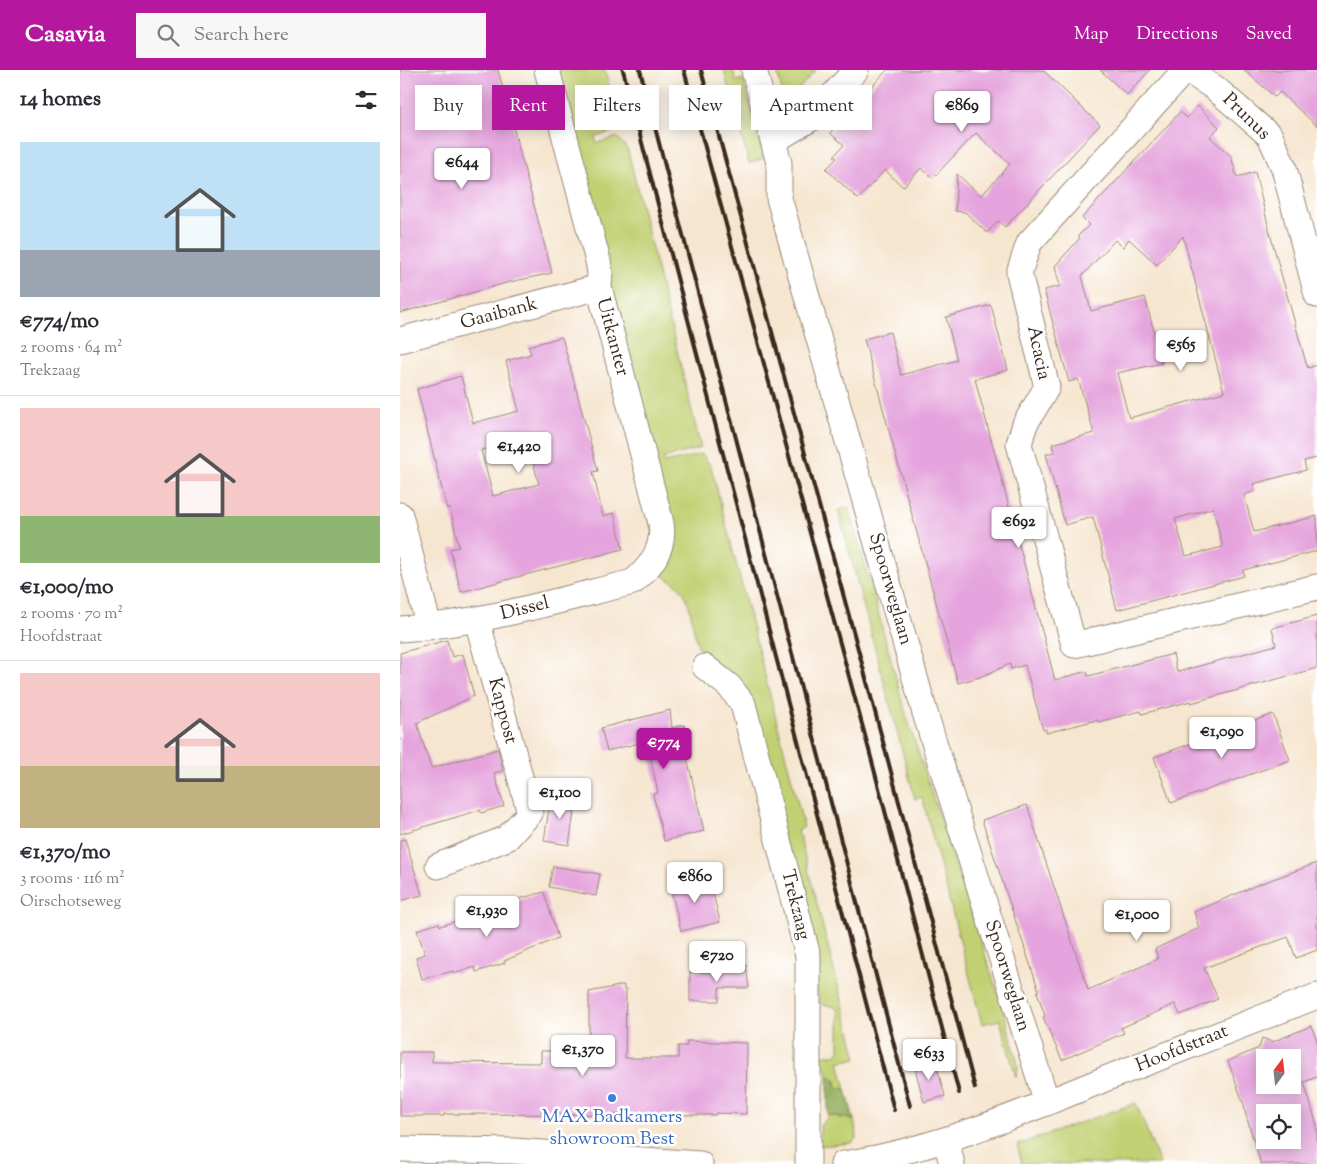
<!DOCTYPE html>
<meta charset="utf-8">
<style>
body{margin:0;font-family:"Sorts Mill Goudy",serif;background:#f7f7f7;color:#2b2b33;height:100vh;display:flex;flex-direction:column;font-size:19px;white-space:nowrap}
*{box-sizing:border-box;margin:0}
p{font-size:16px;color:#7c7c81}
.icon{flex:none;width:28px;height:28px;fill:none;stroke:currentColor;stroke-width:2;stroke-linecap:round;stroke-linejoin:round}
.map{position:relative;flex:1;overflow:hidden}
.panel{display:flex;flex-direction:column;background:#fff;width:400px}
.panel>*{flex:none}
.banner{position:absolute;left:15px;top:15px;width:475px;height:45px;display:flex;gap:10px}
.needle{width:32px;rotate:15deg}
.fabs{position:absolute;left:856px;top:979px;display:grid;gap:10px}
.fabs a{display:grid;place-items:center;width:45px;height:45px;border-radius:0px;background:#fff;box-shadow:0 2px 12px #0003;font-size:25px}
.price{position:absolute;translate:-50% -42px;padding:0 11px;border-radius:5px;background:#fff;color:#222;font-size:16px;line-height:32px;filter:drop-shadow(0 1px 2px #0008)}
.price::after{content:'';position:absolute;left:50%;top:30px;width:15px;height:11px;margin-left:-8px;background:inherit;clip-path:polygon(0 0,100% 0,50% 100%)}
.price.selected{background:#b5179e;color:#fff}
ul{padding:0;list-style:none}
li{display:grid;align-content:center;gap:10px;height:265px;padding:0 20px}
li+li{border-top:1px solid #e1e1e2}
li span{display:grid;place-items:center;height:155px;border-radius:0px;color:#555}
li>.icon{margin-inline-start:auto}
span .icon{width:90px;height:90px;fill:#fffc;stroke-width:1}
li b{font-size:21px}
h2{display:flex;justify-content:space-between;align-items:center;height:60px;padding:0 20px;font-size:21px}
.tag{padding:0 18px;border-radius:0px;background:#fff;box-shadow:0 2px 12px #0003;font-size:18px;line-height:45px}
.tag.selected{background:#b5179e;color:#fff}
header{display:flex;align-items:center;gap:30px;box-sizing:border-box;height:70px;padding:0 25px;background:#b5179e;color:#fff}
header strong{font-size:24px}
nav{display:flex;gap:28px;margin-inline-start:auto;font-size:18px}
.search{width:350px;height:45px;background:#f7f7f7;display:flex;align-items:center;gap:12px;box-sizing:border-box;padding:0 18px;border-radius:0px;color:#7c7c81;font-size:19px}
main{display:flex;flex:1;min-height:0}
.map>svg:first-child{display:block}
</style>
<header>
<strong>Casavia</strong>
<div class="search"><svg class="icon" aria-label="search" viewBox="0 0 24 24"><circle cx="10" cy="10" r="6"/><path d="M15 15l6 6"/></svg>Search here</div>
<nav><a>Map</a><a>Directions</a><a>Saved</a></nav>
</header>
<main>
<section class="panel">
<h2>14 homes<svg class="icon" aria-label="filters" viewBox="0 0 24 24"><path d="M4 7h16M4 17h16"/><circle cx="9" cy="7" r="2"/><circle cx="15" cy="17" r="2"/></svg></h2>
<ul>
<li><span style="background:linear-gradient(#bfe0f5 70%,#9aa5b1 0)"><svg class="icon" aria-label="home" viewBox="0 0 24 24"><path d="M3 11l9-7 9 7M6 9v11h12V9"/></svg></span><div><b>€774/mo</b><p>2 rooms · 64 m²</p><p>Trekzaag</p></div></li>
<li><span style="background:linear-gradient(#f6c9c9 70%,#8fb573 0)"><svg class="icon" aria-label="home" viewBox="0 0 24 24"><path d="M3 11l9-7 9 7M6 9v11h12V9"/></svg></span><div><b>€1,000/mo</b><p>2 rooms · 70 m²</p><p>Hoofdstraat</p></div></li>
<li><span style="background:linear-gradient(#f6c9c9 60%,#c2b280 0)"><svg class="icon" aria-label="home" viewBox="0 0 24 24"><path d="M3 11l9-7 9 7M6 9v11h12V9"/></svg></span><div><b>€1,370/mo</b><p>3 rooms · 116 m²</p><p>Oirschotseweg</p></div></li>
</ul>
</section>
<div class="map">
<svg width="917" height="1094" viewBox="0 0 917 1094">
<rect width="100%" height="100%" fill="#fff"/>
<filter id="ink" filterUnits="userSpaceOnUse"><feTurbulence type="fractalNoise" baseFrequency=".02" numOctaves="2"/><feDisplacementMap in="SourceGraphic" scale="10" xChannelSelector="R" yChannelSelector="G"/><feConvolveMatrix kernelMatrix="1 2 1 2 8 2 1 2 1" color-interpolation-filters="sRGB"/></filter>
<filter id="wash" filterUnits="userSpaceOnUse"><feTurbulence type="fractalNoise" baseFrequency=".0096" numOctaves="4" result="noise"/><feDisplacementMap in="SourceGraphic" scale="20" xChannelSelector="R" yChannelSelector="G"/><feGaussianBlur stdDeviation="1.12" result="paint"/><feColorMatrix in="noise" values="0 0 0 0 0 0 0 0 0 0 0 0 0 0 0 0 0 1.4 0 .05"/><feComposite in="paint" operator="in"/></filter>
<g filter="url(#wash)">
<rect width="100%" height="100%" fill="#f6e6d0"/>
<path fill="#c1d072" stroke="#7e7d48" d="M158 0H205L221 57 215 61 195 67 197 73 217 67 227 78 229 85 301 378 264 388 265 393 302 384 311 396 404 757 398 760 457 988 439 992 446 1019H442L436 1017V1011L428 1006 427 999 420 989 423 985H434L439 983V943L436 937 420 934 353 639 299 579C292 563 292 531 281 519 276 513 269 510 262 505L261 502Z
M324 0H333L336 11 343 9 364 88 349 94Z
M377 0H416L385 34Z
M449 437 507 648 604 942 617 990 618 998 616 1007 600 950 582 954 522 727 515 729 438 440Z
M736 1033 760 1094H622L617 1075Z
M428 1045 454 1050 457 1067 452 1073 420 1076V1056L427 1048Z"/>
<path fill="#98b264" stroke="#6a6e41" d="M428 1006 433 1008 438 1018 446 1019 454 1050 428 1045Z"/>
<g id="blocks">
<path fill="#e5a4dd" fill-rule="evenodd" d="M0 0H98L152 203 110 212 0 243Z
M487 0H643L700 55 605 157 598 151 587 163 565 142 555 141 557 104 581 126 610 94 576 63 533 108 521 98 503 117 485 100 458 129 426 99 437 88 434 86 444 75 430 63Z
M700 0H750L727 25Z
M844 0H917V56L880 22 875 27Z
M798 36 819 57 810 67 831 86 837 107 855 102 872 171 906 293 908 298 917 295V388L904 391 906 400 853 414 855 421 844 425 854 462 917 446V481L843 500 844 506 717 540 693 447 665 455 646 384 654 382 652 374 694 363 678 309 669 312 644 220 660 216 655 196 680 168 678 166 689 155 682 148 780 42 787 48ZM783 166 824 322 729 348 717 303 762 293 745 227 691 241 682 206 715 170 723 177 729 169 757 195ZM813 438 823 477 786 486 775 449Z
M591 235 608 300 575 309 655 610 687 601 688 606 773 584 777 602 876 575 872 558 917 546V598L791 633V631L742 644 741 641 698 652 697 650 646 663V659L643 660 625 595 611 599 610 594 580 607 558 613 464 269 490 262 501 305 557 290 546 247Z
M162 267 198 401 193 402 203 446 214 443 223 479 61 522 50 479 59 477 50 438 47 439 17 319 61 306 73 353 119 341 106 291 131 284 128 276ZM127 370 139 414 93 426 81 380Z
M47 570 52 587 63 584 74 626 17 653 31 698 98 679 103 701 94 703 104 736 81 743 80 740 0 764V583Z
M270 640 272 658 284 655 291 682 286 683 304 761 264 771 253 724 258 723 247 671 207 681 201 658Z
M873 644 890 690 771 733 754 687 795 672 796 676 824 666 844 659 843 655Z
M151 726 176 729 169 775 144 771Z
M627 735 688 920 758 889 755 879 799 858 794 842 857 815 917 793V880L896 888 888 867 804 898 818 929 780 945 775 934 721 958 724 963 662 990 643 947 645 946 637 922 639 921 582 750Z
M5 769 22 825 0 831V770Z
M153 796 200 804 196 826 149 817Z
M309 807 320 852 281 861 270 815Z
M144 822 158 868 104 891 105 893 76 902 75 897 54 904 53 901 22 909 16 887 25 884 17 860 39 853 40 856 88 842 109 835 108 832Z
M346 895 349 918H319V931H290V902H318V900Z
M224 915V920L226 919 225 988H278V976H287V971L347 973 346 1044 316 1043V1045L44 1044V1046H0V982H32V992L141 993V981H176V975H189V922Z
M911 956 917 970V1007L904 1012 917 1056V1094H861L844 1039 845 1038 828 991 859 978 862 968 872 972ZM865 988H892V1015H865ZM865 1042H892V1070H865Z
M535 990 545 1026 524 1032 514 995Z"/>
</g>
</g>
<g filter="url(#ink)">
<use href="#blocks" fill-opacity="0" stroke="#988877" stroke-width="1"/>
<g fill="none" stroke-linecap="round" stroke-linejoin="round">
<g stroke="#988877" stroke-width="27">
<path id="minor" d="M354 0 379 93V128L525 643 647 1033
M785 0 629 173 619 203 647 317 625 354 619 374 674 575 917 517
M787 0 815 18 870 66 884 98 917 225
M373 71 412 48 456 0
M0 270 199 217
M0 445 29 557
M0 559C79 554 156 531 233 512 251 497 265 477 261 453L199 217 200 202 198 191 147 0
M305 597 329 616 343 634 408 886V1094
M38 796 107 768 130 743 77 550
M546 1070 552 1094
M0 1079 114 1081 300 1094
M443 1094C534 1080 620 1044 705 1009 776 981 847 954 917 926"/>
</g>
<use href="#minor" stroke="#fff" stroke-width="25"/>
<path stroke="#3b2a1e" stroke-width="4" d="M223 0 494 1040
M240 0 510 1036
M284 0 469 680 559 1023
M301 0 474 638 575 1018"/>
</g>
</g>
<circle fill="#3f7fe0" stroke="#fff" stroke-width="2" cx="212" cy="1028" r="5"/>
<g text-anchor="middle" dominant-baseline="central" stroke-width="5" stroke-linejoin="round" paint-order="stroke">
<g font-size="19" fill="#3b2a1e" stroke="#fff">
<text transform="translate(846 47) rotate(44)">Prunus</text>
<text transform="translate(99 244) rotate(-15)">Gaaibank</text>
<text transform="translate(212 267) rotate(75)">Uitkanter</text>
<text transform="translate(638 283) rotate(78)">Acacia</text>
<text transform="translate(490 519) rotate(74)">Spoorweglaan</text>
<text transform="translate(125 539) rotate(-14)">Dissel</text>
<text transform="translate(102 641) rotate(75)">Kappost</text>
<text transform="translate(395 835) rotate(76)">Trekzaag</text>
<text transform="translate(607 906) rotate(73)">Spoorweglaan</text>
<text transform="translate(782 979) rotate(-22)">Hoofdstraat</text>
</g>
<g font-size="19" fill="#366cbe" stroke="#fff">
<text x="212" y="1047">MAX Badkamers<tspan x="212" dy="22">showroom Best</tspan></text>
</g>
</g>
</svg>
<div class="fabs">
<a><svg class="needle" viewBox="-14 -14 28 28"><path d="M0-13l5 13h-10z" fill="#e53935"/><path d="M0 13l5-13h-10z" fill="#7c7c81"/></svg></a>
<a><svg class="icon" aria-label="locate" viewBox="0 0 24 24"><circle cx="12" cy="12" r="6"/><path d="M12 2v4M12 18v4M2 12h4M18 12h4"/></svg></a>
</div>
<b class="price" style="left:562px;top:63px">€869</b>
<b class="price" style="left:62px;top:120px">€644</b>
<b class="price" style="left:781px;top:302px">€565</b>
<b class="price" style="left:119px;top:404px">€1,420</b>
<b class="price" style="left:619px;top:479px">€692</b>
<b class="price" style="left:822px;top:689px">€1,090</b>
<b class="price selected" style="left:264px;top:700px">€774</b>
<b class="price" style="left:160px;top:750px">€1,100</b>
<b class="price" style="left:295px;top:834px">€860</b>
<b class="price" style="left:87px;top:868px">€1,930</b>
<b class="price" style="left:737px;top:872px">€1,000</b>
<b class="price" style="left:317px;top:913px">€720</b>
<b class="price" style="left:183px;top:1007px">€1,370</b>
<b class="price" style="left:529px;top:1011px">€633</b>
<div class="banner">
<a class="tag">Buy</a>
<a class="tag selected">Rent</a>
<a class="tag">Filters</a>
<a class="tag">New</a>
<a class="tag">Apartment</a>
</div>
</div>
</main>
